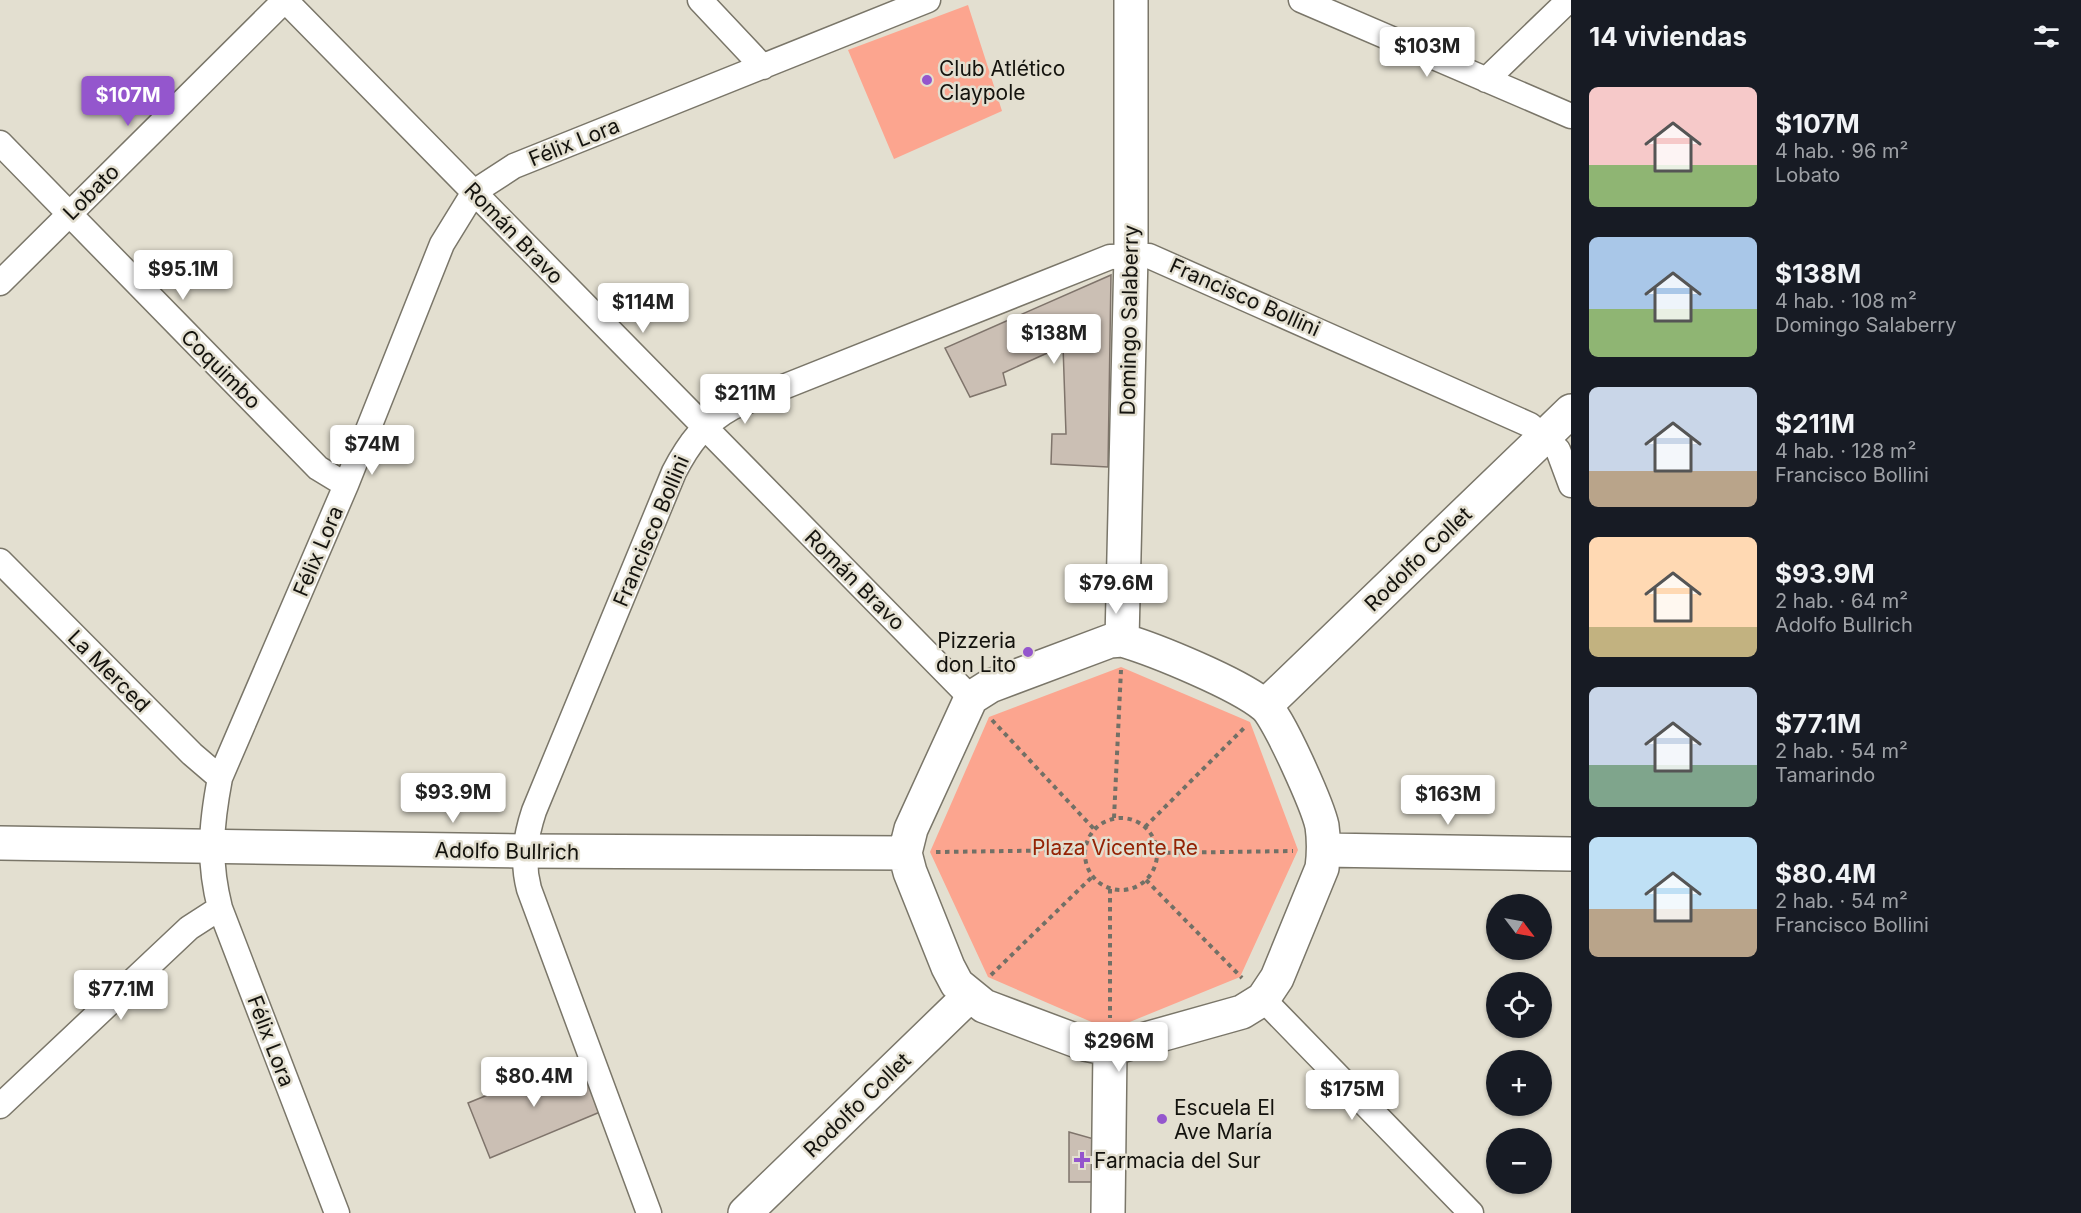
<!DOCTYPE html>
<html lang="es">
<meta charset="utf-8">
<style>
body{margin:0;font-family:Inter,sans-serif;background:#242831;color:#f1f3f6;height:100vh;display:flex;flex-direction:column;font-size:22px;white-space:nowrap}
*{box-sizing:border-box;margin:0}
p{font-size:20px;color:#9ea1a6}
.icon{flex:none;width:33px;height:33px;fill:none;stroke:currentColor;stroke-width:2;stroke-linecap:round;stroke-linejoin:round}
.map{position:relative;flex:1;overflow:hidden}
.drawer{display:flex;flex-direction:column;background:#171b24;width:510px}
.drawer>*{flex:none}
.needle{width:39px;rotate:122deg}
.fabs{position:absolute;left:1486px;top:894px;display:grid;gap:12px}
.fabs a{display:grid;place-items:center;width:66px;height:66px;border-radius:50%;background:#171b24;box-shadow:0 2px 4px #0004;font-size:30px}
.price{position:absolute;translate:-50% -51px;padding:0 14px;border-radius:6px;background:#fff;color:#222;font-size:20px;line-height:39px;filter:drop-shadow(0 2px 3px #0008)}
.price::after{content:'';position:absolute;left:50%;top:36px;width:18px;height:14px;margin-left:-9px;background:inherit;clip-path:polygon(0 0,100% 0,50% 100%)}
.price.selected{background:#9456cd;color:#fff}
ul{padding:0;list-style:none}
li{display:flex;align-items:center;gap:18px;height:150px;padding:0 18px}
li span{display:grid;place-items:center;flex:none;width:168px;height:120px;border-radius:9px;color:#555}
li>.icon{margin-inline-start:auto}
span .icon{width:72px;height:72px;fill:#fffc;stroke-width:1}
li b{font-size:26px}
h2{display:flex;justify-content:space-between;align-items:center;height:72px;padding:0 18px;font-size:26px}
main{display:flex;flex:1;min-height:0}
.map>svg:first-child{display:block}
</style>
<main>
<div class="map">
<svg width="1571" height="1213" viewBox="0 0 1571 1213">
<rect width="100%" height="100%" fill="#e3dfd0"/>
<path fill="#fca58f" d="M968 5 1002 111 894 159 848 50Z
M1121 667 1250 722 1298 850 1240 977 1110 1030 988 977 930 852 989 717Z"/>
<path fill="#cbbfb4" stroke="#7f746b" stroke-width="1.5" d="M1111 275 1108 467 1051 464 1052 434H1066L1063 346 1003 373 1006 385 970 397 945 348Z
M578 1058 600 1112 490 1158 468 1103Z
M1069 1132 1094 1139V1182H1069Z"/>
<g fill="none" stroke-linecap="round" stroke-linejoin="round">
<g stroke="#7a7669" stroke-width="27">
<path id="street" d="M285 0 971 698
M700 0 763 67
M1301 0 1571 116
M1486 80 1569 0
M0 143 318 468 346 485
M0 283 285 0
M0 561 192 754 220 778
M1263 999 1471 1213
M0 1106 189 928 220 908
M337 1213 220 908C208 861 211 825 220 778L346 485 442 244 474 192 514 166 928 0
M649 1213 529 889C522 862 525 838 534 811L674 472C689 443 704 423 733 407L1110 257 1149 256 1530 425 1558 450 1571 485"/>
</g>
<g stroke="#7a7669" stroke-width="36">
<path id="secondary" d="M1122 640C1156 650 1239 684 1265 706 1279 718 1318 807 1322 826 1324 840 1324 853 1322 868L1277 978 1263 999 1242 1012 1110 1049 1085 1044 984 1006 957 984 948 967 910 872 905 853 911 829 971 698 990 686 1110 641Z
M1122 640 1131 255V0
M1265 706 1571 411
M0 843 524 851 905 853
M1324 850 1571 854
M745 1213 969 996
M1108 1213 1110 1049"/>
</g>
<path stroke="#727066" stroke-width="4" stroke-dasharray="4.5 4.5" stroke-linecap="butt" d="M992 720 1094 829
M1085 854a36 36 0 1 1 72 0a36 36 0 1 1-72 0Z
M1114 818 1121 670
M1145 827 1244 728
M936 852 1084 850
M1157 853 1293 851
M1146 880 1242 978
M1110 889V1018
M991 975 1092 877"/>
<use href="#street" stroke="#fff" stroke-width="24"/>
<use href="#secondary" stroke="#fff" stroke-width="33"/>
</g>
<g fill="#9456cd" stroke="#e3dfd0" stroke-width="2">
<circle cx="927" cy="80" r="6"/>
<circle cx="1028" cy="652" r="6"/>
<circle cx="1162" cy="1119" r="6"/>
<path d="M1079 1151h6v6h6v6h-6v6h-6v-6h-6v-6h6z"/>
</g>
<g text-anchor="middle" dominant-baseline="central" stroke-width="5" stroke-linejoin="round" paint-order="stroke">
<g font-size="21" fill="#14130e" stroke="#e3dfd0" text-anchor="start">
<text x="939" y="68">Club Atlético<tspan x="939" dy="24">Claypole</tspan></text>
<text x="1016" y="640" text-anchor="end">Pizzeria<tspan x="1016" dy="24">don Lito</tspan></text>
<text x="1174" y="1107">Escuela El<tspan x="1174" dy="24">Ave María</tspan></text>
<text x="1094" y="1160">Farmacia del Sur</text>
</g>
<g font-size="21" fill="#14130e" stroke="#e3dfd0">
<text transform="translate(574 142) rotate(-22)">Félix Lora</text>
<text transform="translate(91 192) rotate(-45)">Lobato</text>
<text transform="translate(514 233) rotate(46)">Román Bravo</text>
<text transform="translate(1245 297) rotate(24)">Francisco Bollini</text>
<text transform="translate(1129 320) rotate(-89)">Domingo Salaberry</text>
<text transform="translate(221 369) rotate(45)">Coquimbo</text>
<text transform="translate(651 531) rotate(-67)">Francisco Bollini</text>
<text transform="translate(318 551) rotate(-67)">Félix Lora</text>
<text transform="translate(1418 559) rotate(-44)">Rodolfo Collet</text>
<text transform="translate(855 580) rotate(45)">Román Bravo</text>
<text transform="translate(109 671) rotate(45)">La Merced</text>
<text transform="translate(507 851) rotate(1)">Adolfo Bullrich</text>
<text transform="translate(271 1041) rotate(69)">Félix Lora</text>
<text transform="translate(857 1105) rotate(-44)">Rodolfo Collet</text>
</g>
<g font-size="21" fill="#942305" stroke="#e3dfd0">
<text x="1115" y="847">Plaza Vicente Re</text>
</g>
</g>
</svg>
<div class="fabs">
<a><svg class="needle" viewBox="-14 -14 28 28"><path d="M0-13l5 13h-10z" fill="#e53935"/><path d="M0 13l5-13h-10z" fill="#9ea1a6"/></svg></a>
<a><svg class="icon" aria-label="locate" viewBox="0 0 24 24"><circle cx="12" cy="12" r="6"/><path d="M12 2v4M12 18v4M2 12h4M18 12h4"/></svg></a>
<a>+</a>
<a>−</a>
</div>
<b class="price" style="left:1427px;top:78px">$103M</b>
<b class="price selected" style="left:128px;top:127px">$107M</b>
<b class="price" style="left:183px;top:301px">$95.1M</b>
<b class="price" style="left:643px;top:334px">$114M</b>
<b class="price" style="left:1054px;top:365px">$138M</b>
<b class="price" style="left:745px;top:425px">$211M</b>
<b class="price" style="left:372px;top:476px">$74M</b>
<b class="price" style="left:1116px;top:615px">$79.6M</b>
<b class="price" style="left:453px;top:824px">$93.9M</b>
<b class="price" style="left:1448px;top:826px">$163M</b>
<b class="price" style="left:121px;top:1021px">$77.1M</b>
<b class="price" style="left:1119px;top:1073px">$296M</b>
<b class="price" style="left:534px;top:1108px">$80.4M</b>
<b class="price" style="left:1352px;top:1121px">$175M</b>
</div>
<section class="drawer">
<h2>14 viviendas<svg class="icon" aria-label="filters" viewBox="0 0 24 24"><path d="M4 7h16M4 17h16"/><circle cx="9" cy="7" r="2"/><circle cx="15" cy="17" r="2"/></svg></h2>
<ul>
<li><span style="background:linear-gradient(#f6c9c9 65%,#8fb573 0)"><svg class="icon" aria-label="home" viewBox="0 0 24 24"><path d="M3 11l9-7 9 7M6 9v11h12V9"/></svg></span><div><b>$107M</b><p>4 hab. · 96 m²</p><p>Lobato</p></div></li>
<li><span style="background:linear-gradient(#a9c7e8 60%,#8fb573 0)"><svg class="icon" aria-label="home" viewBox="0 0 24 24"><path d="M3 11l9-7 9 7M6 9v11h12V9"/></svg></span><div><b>$138M</b><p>4 hab. · 108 m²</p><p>Domingo Salaberry</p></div></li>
<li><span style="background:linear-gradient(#c9d6e8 70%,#b9a48a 0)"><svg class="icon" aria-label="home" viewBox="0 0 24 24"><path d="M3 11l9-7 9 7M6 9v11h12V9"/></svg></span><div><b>$211M</b><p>4 hab. · 128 m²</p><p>Francisco Bollini</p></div></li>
<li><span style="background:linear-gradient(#ffd9b3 75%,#c2b280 0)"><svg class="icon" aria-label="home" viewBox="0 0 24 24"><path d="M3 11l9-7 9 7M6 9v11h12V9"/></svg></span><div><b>$93.9M</b><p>2 hab. · 64 m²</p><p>Adolfo Bullrich</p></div></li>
<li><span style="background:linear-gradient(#c9d6e8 65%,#7fa58c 0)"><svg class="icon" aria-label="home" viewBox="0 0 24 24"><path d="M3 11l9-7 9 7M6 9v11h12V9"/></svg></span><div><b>$77.1M</b><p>2 hab. · 54 m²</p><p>Tamarindo</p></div></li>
<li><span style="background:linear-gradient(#bfe0f5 60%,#b9a48a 0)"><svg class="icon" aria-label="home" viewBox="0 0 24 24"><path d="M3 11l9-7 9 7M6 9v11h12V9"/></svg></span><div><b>$80.4M</b><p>2 hab. · 54 m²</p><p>Francisco Bollini</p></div></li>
</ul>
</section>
</main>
